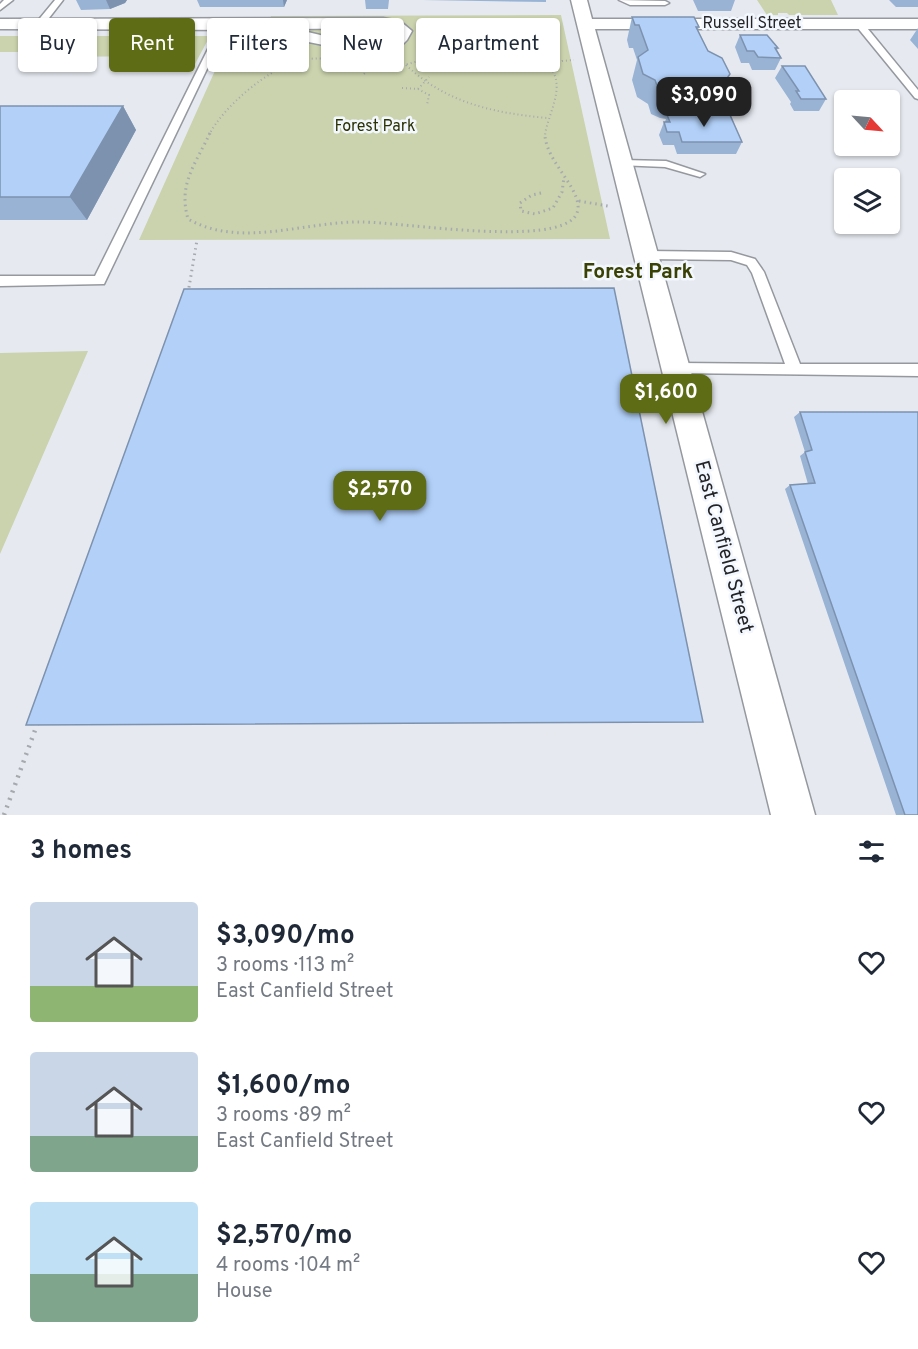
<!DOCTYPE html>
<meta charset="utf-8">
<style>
body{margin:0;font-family:Overpass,sans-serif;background:#f2f2f3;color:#1f2937;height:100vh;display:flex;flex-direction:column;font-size:22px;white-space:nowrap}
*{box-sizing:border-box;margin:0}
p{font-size:20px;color:#747a83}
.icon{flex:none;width:33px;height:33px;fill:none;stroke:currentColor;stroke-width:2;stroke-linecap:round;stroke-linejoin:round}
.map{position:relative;height:815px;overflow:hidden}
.side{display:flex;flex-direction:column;background:#fff;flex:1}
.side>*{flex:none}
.hud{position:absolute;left:18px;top:18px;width:600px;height:54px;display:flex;gap:12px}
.needle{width:39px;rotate:116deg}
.buttons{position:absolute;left:834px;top:90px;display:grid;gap:12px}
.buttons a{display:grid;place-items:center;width:66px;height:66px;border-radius:6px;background:#fff;box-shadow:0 2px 4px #0004;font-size:30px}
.price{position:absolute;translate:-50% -51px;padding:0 14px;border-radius:12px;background:#5e6c15;color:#fff;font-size:20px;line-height:39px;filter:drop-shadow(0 2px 3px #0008)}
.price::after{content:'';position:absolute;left:50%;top:36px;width:18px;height:14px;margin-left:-9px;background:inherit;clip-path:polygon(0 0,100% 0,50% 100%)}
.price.active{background:#222;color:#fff}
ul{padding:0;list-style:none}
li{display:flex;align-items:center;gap:18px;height:150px;padding:0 30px}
li span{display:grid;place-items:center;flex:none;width:168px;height:120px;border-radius:6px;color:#555}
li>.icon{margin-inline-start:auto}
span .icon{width:72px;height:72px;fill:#fffc;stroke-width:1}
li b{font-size:26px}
h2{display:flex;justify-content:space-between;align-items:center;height:72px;padding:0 30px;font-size:26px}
.chip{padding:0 21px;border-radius:6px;background:#fff;box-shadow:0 2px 4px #0004;font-size:21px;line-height:54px}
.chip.active{background:#5e6c15;color:#fff}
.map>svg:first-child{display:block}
</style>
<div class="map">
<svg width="918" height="815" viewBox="0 0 918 815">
<rect width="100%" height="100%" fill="#e6eaf0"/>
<path fill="#cad3ad" d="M757 0H831L838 15H789L787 13H778V15H767Z
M561 15 610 239 139 240 231 35H264L271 16Z
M0 36H210L195 64H171L174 56 42 57 46 52H0Z
M88 351 0 554V353Z"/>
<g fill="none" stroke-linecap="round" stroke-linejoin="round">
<g stroke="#95999f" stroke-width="3">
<path id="service" d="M4 0H13L0 10V4Z
M55 0H63L42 27H36V23Z
M619 0 665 1 669 3 665 5H630Z
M224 22 228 25 104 284 0 286V276H95L220 25Z
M857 23H863L918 90V99L915 98 857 27Z
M622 160 666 161 705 174 700 177 665 167 618 165 617 163Z
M647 251 731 252 755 259 764 272 800 364H918V376L672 373 670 369 672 365 677 363 785 364 752 273 747 265 731 260 647 259 641 255Z"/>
</g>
<g stroke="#95999f" stroke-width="3">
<path id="minor" d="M571 0H587L592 19H918V29H595L815 815H771Z
M383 18 400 21 412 31 407 40 399 48 381 52 363 53 249 30 0 29V19ZM383 28 394 32C380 54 318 34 296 29Z"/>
</g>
<path stroke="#a6a9ae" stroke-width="2" stroke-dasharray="1 3" stroke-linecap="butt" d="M406 65C446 103 494 113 547 118
M551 66 562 61 574 60
M364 74 372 66
M402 88 418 89 429 95 427 105
M418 89 429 77
M209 135C223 107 268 69 298 61 329 52 362 70 393 67 412 65 431 55 450 51 477 44 529 43 549 66 567 86 548 113 545 135"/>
<path stroke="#a6a9ae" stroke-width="3" stroke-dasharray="1.5 4" stroke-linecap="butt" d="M210 133C195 165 178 184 188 219 241 249 305 221 362 222 401 222 557 248 576 215 588 193 544 162 545 133
M541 193 532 195 520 203 521 211 535 214 553 208 562 192 564 177
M579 201 608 206
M188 293 197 240"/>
<path stroke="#a6a9ae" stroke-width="4.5" stroke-dasharray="2 6" stroke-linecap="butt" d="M4 815 38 722"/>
<use href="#service" fill="#fff" fill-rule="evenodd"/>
<use href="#minor" fill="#fff" fill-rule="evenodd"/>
</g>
<g fill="#7f856e">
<circle cx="32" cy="41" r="5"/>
<circle cx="151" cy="44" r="5"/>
<circle cx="177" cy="46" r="5"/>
</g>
<path fill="#99b3d5" d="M76 0H127L125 3 110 9 81 10Z
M197 0H287L284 7H200Z
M365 0H389L388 9H366Z
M422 0H546V2Z
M693 0H735L731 11H698Z
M889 0H918V7H896Z
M632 17 699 27 698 30 708 51 726 84 744 104 738 116H731L742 142 736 154H677L674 145H663L659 135 664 122H665L666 119 660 118 651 114 648 104 637 97 632 80 637 60 633 48H629L627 40Z
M918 28V49L910 40Z
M740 35 778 48 777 50 781 58 775 70H752L749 63H741L735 47Z
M782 66 826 99 819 111H794L790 104 791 102 775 78Z
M0 106H123L136 130 87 220H0Z
M800 412H918V815H896L785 489 790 485 808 484 800 456 805 452 794 417Z"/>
<path fill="#7d92ae" d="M106 0H127L125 3 110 9Z
M283 0H287L284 7Z
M730 74 724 90 728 88 721 104 718 103 714 114 698 121 707 98Z
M123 106 136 130 87 220 70 197Z"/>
<path fill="#b2d0f8" stroke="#7d92ae" stroke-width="1.5" d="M632 17H694L699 27H696L708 51 722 58 730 74 725 81 728 88 707 98 667 95 659 91 655 80 643 74 638 57 648 50 639 25H635Z
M740 35H767L778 48H775L781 58 758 57 754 51H747Z
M782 66H805L826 99H801L796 91H799Z
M727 85H736L744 104 718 103 723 99 728 88Z
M0 106H123L70 197H0Z
M667 115H730L742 142H682L679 132H667L664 122H670Z
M614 288 703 722 26 725 184 289Z
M800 412H918V815H905L790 485 815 483 805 452 812 450Z"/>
<g text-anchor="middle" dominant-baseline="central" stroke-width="5" stroke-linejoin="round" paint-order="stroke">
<g font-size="16" fill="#232427" stroke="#f3f7fe">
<text x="752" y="24">Russell Street</text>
</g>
<g font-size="16" fill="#2b3203" stroke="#f3f7fe">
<text x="375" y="127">Forest Park</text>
</g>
<g font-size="20" fill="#232427" stroke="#f3f7fe">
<text transform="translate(723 547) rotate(75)">East Canfield Street</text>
</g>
<g font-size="21" font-weight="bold" fill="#394204" stroke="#f3f7fe">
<text x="638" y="272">Forest Park</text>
</g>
</g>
</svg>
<div class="buttons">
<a><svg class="needle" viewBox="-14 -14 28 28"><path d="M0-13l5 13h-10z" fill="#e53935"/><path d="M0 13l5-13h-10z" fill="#747a83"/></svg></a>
<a><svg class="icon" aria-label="layers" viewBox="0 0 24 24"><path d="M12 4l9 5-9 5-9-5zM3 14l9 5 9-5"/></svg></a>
</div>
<b class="price active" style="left:704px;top:128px">$3,090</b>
<b class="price" style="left:666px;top:425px">$1,600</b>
<b class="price" style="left:380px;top:522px">$2,570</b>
<div class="hud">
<a class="chip">Buy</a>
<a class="chip active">Rent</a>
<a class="chip">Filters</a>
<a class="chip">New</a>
<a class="chip">Apartment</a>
</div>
</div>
<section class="side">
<h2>3 homes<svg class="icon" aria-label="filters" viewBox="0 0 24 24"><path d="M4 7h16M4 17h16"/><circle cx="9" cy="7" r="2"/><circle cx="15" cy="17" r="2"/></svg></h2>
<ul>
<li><span style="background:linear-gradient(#c9d6e8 70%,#8fb573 0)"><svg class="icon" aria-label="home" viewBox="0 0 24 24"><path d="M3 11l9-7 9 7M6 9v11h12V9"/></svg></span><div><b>$3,090/mo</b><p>3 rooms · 113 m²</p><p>East Canfield Street</p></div><svg class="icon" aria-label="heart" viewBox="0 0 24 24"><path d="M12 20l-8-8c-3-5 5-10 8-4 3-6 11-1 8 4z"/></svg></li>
<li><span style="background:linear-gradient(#c9d6e8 70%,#7fa58c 0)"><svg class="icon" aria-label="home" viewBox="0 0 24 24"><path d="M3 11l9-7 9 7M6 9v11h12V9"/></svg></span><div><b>$1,600/mo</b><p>3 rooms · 89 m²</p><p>East Canfield Street</p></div><svg class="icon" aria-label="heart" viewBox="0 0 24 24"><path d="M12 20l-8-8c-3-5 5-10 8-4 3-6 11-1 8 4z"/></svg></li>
<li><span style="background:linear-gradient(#bfe0f5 60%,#7fa58c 0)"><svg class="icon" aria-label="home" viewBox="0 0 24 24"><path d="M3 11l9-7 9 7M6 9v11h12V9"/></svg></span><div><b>$2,570/mo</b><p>4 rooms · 104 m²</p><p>House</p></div><svg class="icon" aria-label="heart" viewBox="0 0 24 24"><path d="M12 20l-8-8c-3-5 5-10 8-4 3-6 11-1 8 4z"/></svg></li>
</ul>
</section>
